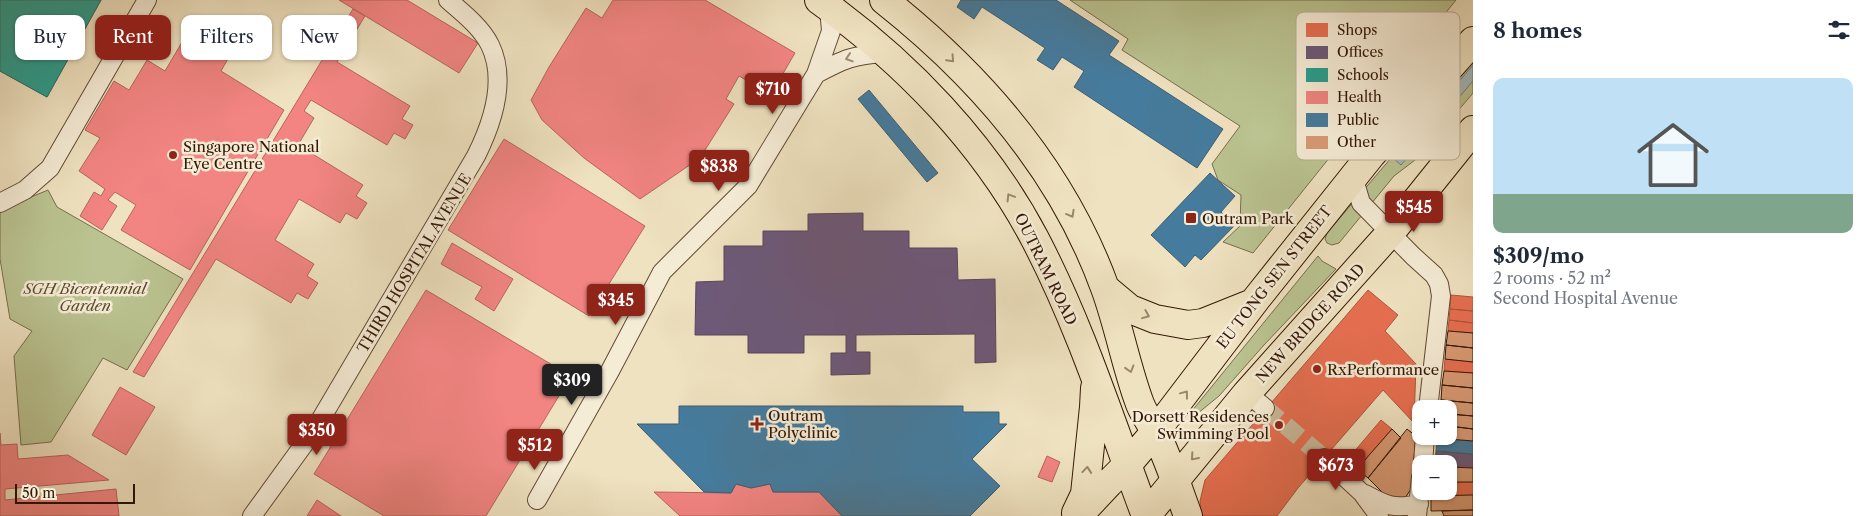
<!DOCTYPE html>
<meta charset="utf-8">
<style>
body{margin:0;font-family:"Libre Caslon Text",serif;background:#f6f6f7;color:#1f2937;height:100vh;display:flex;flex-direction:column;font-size:19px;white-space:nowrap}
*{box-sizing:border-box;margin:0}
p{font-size:16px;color:#747a83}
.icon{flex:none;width:28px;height:28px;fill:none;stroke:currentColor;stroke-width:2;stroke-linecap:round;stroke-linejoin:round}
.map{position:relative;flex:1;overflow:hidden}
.side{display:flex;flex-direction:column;background:#fff;width:400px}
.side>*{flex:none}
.guide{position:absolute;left:15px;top:15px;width:475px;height:45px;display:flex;gap:10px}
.buttons{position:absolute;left:1412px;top:400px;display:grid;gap:10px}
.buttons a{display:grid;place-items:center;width:45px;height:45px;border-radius:10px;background:#fff;box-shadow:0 1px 4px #0004;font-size:25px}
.scale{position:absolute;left:15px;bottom:12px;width:120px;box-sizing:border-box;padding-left:5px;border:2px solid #341706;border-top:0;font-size:14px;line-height:18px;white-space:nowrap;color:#341706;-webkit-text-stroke:4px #f5ecd6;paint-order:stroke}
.price{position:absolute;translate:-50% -42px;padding:0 11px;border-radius:5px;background:#8f2418;color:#fff;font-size:16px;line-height:32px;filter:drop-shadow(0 1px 2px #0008)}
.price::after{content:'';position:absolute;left:50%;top:30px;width:15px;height:11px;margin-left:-8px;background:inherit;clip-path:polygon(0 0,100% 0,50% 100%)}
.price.on{background:#222;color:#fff}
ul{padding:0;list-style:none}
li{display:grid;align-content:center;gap:10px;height:265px;padding:0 20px}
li+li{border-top:1px solid #e0e1e3}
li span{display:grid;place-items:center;height:155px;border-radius:10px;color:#555}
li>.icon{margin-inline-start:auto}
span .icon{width:90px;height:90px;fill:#fffc;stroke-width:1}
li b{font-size:21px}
h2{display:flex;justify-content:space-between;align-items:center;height:60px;padding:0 20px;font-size:21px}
.chip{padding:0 18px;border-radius:10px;background:#fff;box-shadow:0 1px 4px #0004;font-size:18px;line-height:45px}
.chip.on{background:#8f2418;color:#fff}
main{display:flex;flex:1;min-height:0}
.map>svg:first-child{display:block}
</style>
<main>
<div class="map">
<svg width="1473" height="516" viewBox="0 0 1473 516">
<rect width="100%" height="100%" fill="#efe2c0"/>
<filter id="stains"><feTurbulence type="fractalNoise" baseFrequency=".004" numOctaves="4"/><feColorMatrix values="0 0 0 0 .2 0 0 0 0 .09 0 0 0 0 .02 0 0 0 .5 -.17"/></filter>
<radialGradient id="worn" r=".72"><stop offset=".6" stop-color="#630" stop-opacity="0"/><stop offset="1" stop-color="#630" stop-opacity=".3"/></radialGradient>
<path fill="#bac391" stroke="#776d4c" d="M1070 0H1456L1253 253 1223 242 1240 226 1241 195 1218 180 1212 164 1240 126 1122 50 1128 39Z
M1473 62V93L1419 157 1394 176 1339 243 1332 245 1327 243 1325 239 1327 233Z
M48 190 57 207 183 279 127 370 103 358 51 442 21 445 14 356 32 331 10 319 0 259V210Z
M1318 256 1322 261 1336 269 1264 345 1219 396 1192 418 1190 416 1191 412Z"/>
<path fill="#a0babe" stroke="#757974" d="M1473 65V81L1401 165 1393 158Z"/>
<path fill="#e76f51" stroke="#b1553a" d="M1368 290 1398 315 1385 331 1416 364 1414 423 1383 390 1298 488 1277 516H1201L1200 501 1205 480Z
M1451 295 1473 297V311L1450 309Z
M1450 309 1473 311V323L1449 320Z
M1449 320 1473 323V333L1448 331Z
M1445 359 1473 362V373L1444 371Z
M1381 420 1392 429 1357 469 1347 460Z
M1449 482H1473V495L1431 496 1432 491H1449Z"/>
<path fill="#6d597a" stroke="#5c4557" d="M0 0H101L47 97 0 71Z
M863 213V231H909V248H957L958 280 995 279 996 362 975 363V334L856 335V352H870V374L831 375V353H846V335H804V353H748V335H695L696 282 724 281V246H763V231H808V214Z
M1436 451 1473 454V468L1449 467V464H1435Z"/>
<path fill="#2a9d8f" stroke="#2d7566" d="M0 0H101L47 97 0 71Z"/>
<path fill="#f28482" stroke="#b9635d" d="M339 0H407L478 43 459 73Z
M613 0H705L795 53 781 77 773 73 763 90 739 76 726 99 734 104 700 158 640 199 584 158 542 120 531 100 549 67 586 8 602 18Z
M353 9 365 16 337 62 410 106 402 119 413 125 405 139 394 133 387 145 311 100 304 111 314 118 298 145 363 185 356 196 367 203 357 219 346 213 340 223 299 199 275 240 314 264 307 276 318 283 308 299 297 293 291 303 216 259 144 377 133 372Z
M188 32 218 46 229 57 221 71 284 110 190 270 121 230 136 205 115 192 108 200 117 206 102 230 80 216 94 192 101 196 105 189 79 171 100 138 85 130 114 81 129 90 147 60 165 71Z
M504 139 645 226 589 316 448 230Z
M452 243 513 279 494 311 475 299 482 287 441 264Z
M426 290 571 376 486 516H384L314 474Z
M120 387 155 407 126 455 92 435Z
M0 433 1 445 17 444 18 459 68 455 109 480 5 489V500L116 489 119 516H0Z
M1047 456 1060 462 1052 482 1038 477Z
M736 484 751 488 770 484 773 492H819L842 516H680L654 492 731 493Z
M317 500 341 516H307Z"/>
<path fill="#457b9d" stroke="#405d70" d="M961 0H1056L1119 41 1109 55 1223 129 1197 168 1074 87 1084 71 1062 57 1053 70 1037 60 1045 48 982 7 974 19 957 7Z
M869 90 938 173 927 182 858 99Z
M1210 173 1235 196 1221 212 1235 225 1201 260 1195 255 1185 267 1151 235Z
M679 406H963V412H999V424H1007L972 459 1000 486 970 516H842L819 492H773L770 484 751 488 736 484 731 493 704 492 637 424H679Z
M1437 438 1473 441V454L1436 451Z"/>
<path fill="#d89a74" stroke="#341706" d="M1448 331 1473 333V348L1446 345Z
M1446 345 1473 348V362L1445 359Z
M1444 371 1473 373V388L1442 385Z
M1442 385 1473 388V403L1441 400Z
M1441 400 1473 403V416L1449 414V409H1440Z
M1449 414 1473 416V429L1449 426Z
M1449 426 1473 429V441L1437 438 1438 436H1449Z
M1392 429 1401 438 1368 478 1357 469Z
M1407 429 1416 436 1411 489 1403 501 1389 499 1368 478Z
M1449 467 1473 468V482H1449Z
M1473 495V510L1431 511V496Z
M1473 510V516H1444L1442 511Z"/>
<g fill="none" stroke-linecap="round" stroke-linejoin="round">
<path stroke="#cab99b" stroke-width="18" stroke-dasharray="18 9" stroke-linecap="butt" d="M1265 408 1324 458"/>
<g stroke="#634a34" stroke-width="20">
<path id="street" d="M816 74C844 59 853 55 885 53
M1353 176 1361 203 1413 256 1434 275 1439 284 1441 296 1428 409
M0 203 25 190 50 168 147 0
M1247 393 1265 408
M1324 458 1362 493 1379 516
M1423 464 1425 436
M1365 494C1387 506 1393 509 1419 504
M537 500 610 371 662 272 748 186 816 74 831 31 829 7
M252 516 315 429 476 156C492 124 507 80 490 45 481 27 463 13 448 0
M1417 516 1421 477"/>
</g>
<g stroke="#341706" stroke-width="30">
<path id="primary" d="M819 0C906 62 985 144 1035 239 1081 327 1111 423 1146 516
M884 0C980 76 1063 172 1105 288 1119 326 1126 367 1140 404 1144 414 1150 422 1155 431 1168 458 1178 488 1188 516
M1106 289 1130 309 1155 319 1188 325 1203 323 1253 303
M1076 513 1085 494 1094 407 1095 388
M1078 516 1109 483 1127 465 1155 432 1257 298 1371 155 1473 41
M1146 516 1247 393 1391 232 1473 130"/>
</g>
<use href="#street" stroke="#f5ecd6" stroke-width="18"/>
<use href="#primary" stroke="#efe2c0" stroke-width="28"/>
</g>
<defs><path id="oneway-chevron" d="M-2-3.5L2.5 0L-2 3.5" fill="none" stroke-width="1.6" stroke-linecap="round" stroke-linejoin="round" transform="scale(1.25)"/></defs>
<use stroke="#9e8c78" href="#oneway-chevron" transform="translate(849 58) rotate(162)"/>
<g stroke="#9b876c">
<use href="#oneway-chevron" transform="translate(951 59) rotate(47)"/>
<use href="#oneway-chevron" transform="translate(1010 197) rotate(-121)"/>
<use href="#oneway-chevron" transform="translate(1071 214) rotate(61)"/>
<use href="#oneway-chevron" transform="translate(1146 315) rotate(22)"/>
<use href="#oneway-chevron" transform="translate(1130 369) rotate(73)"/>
<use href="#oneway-chevron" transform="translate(1185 394) rotate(-53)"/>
<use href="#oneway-chevron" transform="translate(1194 457) rotate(131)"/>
<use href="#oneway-chevron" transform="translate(1087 470) rotate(-85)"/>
</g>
<g fill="#8f2418" stroke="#f5ecd6" stroke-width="2">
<circle cx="173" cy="155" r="5"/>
<rect x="1185" y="212" width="12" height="12" rx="2.5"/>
<circle cx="1317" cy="369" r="5"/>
<path d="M754.5 416.5h5v5h5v5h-5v5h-5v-5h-5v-5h5z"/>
<circle cx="1279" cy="425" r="5"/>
</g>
<g text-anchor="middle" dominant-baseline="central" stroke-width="5" stroke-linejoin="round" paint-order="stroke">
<g font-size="15" fill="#341706" stroke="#f5ecd6" text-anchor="start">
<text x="183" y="146">Singapore National<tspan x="183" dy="17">Eye Centre</tspan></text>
<text x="1202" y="218">Outram Park</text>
<text x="1327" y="369">RxPerformance</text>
<text x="768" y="415">Outram<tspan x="768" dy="17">Polyclinic</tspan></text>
<text x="1269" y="416" text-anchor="end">Dorsett Residences<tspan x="1269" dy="17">Swimming Pool</tspan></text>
</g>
<g font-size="15" fill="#341706" stroke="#f5ecd6">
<text transform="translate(414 263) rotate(-59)">THIRD HOSPITAL AVENUE</text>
<text transform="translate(1046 269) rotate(64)">OUTRAM ROAD</text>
<text transform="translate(1274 277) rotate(-52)">EU TONG SEN STREET</text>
<text transform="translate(1310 323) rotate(-48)">NEW BRIDGE ROAD</text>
</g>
<g font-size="15" font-style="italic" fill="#5c4b30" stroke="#f5ecd6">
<text x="85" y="288">SGH Bicentennial<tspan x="85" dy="17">Garden</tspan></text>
</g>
</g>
<rect x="1296" y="12" width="164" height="148" rx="8" fill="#f5ecd6" stroke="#bbac98" stroke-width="1"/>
<rect x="1306" y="23" width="22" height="14" fill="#e76f51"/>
<rect x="1306" y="46" width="22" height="13" fill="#6d597a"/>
<rect x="1306" y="68" width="22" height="14" fill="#2a9d8f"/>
<rect x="1306" y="91" width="22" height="13" fill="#f28482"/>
<rect x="1306" y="113" width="22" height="14" fill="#457b9d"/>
<rect x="1306" y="136" width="22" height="13" fill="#d89a74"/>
<g font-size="14" fill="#341706">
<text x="1337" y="35">Shops</text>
<text x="1337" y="57">Offices</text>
<text x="1337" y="80">Schools</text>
<text x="1337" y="102">Health</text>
<text x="1337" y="125">Public</text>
<text x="1337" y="147">Other</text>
</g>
<rect width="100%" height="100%" filter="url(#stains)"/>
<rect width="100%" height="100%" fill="url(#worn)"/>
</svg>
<div class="buttons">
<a>+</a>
<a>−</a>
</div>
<div class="scale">50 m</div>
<b class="price" style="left:773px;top:115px">$710</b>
<b class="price" style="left:719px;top:192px">$838</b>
<b class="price" style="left:1414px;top:233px">$545</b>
<b class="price" style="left:616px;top:326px">$345</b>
<b class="price on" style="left:572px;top:406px">$309</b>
<b class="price" style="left:317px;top:456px">$350</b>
<b class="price" style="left:535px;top:471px">$512</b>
<b class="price" style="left:1336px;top:491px">$673</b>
<div class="guide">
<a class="chip">Buy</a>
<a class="chip on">Rent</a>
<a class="chip">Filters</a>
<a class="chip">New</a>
</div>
</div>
<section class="side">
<h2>8 homes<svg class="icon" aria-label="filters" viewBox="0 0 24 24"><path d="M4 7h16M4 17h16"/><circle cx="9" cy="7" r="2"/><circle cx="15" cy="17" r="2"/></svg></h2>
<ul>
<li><span style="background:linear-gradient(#bfe0f5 75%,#7fa58c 0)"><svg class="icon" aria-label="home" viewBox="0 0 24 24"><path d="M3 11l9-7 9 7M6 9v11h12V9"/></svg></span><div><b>$309/mo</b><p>2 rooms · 52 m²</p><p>Second Hospital Avenue</p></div></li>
</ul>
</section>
</main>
